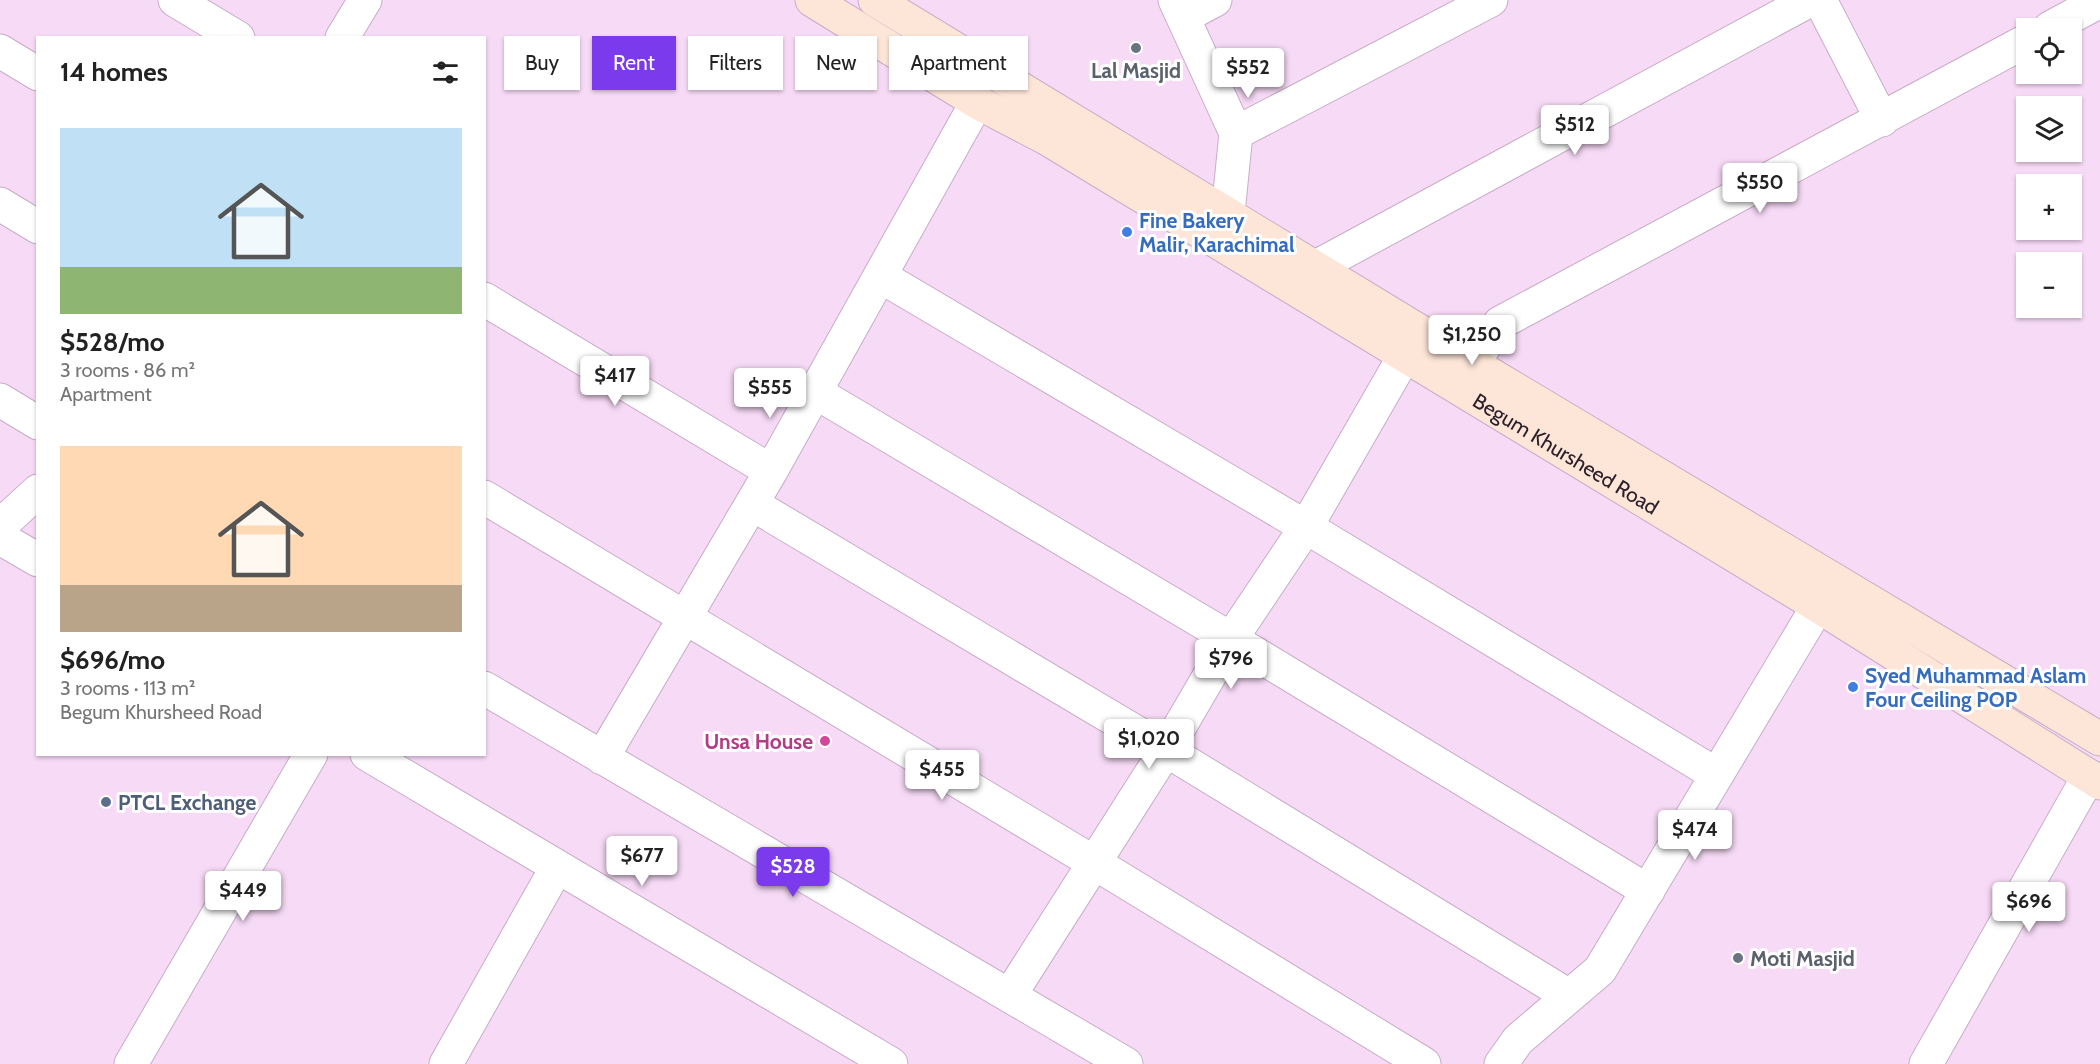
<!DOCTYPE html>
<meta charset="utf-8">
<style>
body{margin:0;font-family:Cabin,sans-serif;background:#f2f2f2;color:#222;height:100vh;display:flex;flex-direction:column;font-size:22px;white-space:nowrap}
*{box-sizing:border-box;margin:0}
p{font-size:20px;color:#767676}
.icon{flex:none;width:33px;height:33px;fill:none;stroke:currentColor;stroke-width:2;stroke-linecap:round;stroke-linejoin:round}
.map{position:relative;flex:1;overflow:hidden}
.side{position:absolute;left:36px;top:36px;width:450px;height:720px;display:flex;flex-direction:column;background:#fff;border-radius:0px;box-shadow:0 2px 4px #0004}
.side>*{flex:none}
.banner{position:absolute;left:504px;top:36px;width:570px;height:54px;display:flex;gap:12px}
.fabs{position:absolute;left:2016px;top:18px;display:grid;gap:12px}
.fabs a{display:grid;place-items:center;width:66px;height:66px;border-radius:0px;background:#fff;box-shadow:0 2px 4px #0004;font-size:30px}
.price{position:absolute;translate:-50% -51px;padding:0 14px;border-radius:6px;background:#fff;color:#222;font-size:20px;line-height:39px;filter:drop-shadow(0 2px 3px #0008)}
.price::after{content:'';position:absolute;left:50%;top:36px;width:18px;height:14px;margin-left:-9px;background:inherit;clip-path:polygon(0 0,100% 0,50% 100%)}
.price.active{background:#7c3aed;color:#fff}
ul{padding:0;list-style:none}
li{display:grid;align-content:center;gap:12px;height:318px;padding:0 24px}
li span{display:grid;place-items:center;height:186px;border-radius:0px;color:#555}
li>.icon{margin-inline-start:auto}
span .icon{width:108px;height:108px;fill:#fffc;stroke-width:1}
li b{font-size:26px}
h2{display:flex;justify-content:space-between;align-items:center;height:72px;padding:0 24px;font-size:26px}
.tag{padding:0 21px;border-radius:0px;background:#fff;box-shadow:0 2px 4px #0004;font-size:21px;line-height:54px}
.tag.active{background:#7c3aed;color:#fff}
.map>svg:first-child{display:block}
</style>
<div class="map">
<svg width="2100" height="1064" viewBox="0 0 2100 1064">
<rect width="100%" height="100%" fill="#f7daf6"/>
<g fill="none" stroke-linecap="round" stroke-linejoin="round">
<g stroke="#c7acc7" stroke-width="35">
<path id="minor" d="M175 0 238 38
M1175 0 1236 133 1228 213
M1820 0 1882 120
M1183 17 1215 0
M2050 28 2100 1
M342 38 365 0
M0 51 38 74
M1236 133 1491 0
M0 204 38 227
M1316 267 1810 0
M880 276 1306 527 1717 775
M484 299 771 471
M1473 363 1500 323 2026 41
M815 392 1231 639 1648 891
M0 400 38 423
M484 497 1093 862 1424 1064
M752 504 1166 750 1569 996
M0 526 38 491
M484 688 1126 1064
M602 758 771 471 977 102
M1010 995 1166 750 1231 639 1306 527 1405 355
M131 1064 311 754
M446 1064 557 867
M1501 1064 1518 1040 1600 970 1818 606
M1926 1064 2089 776"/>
</g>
<g stroke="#c7acc7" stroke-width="35">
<path id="tertiary" d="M0 538 38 560
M367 754 891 1064"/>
</g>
<g stroke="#c7acc7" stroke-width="35">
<g id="secondary">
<path id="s1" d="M812 0 977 102 1046 138 1818 606 2100 783"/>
<path d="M875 0 1495 377 2100 739"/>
</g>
</g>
<use href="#minor" stroke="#fff" stroke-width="33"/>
<use href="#tertiary" stroke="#fff" stroke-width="33"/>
<use href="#secondary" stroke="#fde6d8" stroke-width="33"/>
</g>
<g fill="#6b7280" stroke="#fff" stroke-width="2">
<circle cx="1136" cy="48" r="6"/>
<circle cx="1738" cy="958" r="6"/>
</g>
<g fill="#3f7fe0" stroke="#fff" stroke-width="2">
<circle cx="1127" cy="232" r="6"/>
<circle cx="1853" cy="687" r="6"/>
</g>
<circle fill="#d1479c" stroke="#fff" stroke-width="2" cx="825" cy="741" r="6"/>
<circle fill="#5c6f8a" stroke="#fff" stroke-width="2" cx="106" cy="802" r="6"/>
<g text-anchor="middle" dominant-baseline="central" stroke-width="6" stroke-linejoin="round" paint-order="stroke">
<g font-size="21" font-weight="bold" fill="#5b616d" stroke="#fff">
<text x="1136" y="70">Lal Masjid</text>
<text x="1750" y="958" text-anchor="start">Moti Masjid</text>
</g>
<g font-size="21" font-weight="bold" fill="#366cbe" stroke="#fff" text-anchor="start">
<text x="1139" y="220">Fine Bakery<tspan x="1139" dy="24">Malir, Karachimal</tspan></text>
<text x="1865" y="675">Syed Muhammad Aslam<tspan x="1865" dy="24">Four Ceiling POP</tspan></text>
</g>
<g font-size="21" fill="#2b202b" stroke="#fff">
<text stroke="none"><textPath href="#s1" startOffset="880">Begum Khursheed Road</textPath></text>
</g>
<g font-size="21" font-weight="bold" fill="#b23c85" stroke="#fff" text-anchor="end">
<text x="813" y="741">Unsa House</text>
</g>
<g font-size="21" font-weight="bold" fill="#4e5e75" stroke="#fff" text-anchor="start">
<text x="118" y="802">PTCL Exchange</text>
</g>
</g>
</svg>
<div class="fabs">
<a><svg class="icon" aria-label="locate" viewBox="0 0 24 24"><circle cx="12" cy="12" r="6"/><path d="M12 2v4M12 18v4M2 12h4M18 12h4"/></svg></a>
<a><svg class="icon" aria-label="layers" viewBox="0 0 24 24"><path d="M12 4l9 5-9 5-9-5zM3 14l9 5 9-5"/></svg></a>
<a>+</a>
<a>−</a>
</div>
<b class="price" style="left:1248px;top:99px">$552</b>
<b class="price" style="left:1575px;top:156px">$512</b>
<b class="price" style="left:1760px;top:214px">$550</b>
<b class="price" style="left:1472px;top:366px">$1,250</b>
<b class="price" style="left:615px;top:407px">$417</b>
<b class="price" style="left:770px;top:419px">$555</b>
<b class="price" style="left:1231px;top:690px">$796</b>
<b class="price" style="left:1149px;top:770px">$1,020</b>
<b class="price" style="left:942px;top:801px">$455</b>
<b class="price" style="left:1695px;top:861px">$474</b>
<b class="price" style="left:642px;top:887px">$677</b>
<b class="price active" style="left:793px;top:898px">$528</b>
<b class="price" style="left:243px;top:922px">$449</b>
<b class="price" style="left:2029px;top:933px">$696</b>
<div class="banner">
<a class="tag">Buy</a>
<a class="tag active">Rent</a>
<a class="tag">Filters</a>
<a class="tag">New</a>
<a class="tag">Apartment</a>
</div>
<section class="side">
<h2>14 homes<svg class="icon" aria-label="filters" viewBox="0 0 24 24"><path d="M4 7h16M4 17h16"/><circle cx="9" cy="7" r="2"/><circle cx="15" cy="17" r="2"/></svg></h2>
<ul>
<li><span style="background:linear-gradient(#bfe0f5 75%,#8fb573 0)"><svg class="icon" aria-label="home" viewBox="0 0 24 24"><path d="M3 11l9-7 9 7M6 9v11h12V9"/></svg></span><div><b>$528/mo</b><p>3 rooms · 86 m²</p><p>Apartment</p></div></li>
<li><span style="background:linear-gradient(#ffd9b3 75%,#b9a48a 0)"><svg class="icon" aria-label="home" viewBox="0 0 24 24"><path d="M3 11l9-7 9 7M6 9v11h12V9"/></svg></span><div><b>$696/mo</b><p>3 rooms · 113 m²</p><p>Begum Khursheed Road</p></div></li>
</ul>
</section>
</div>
